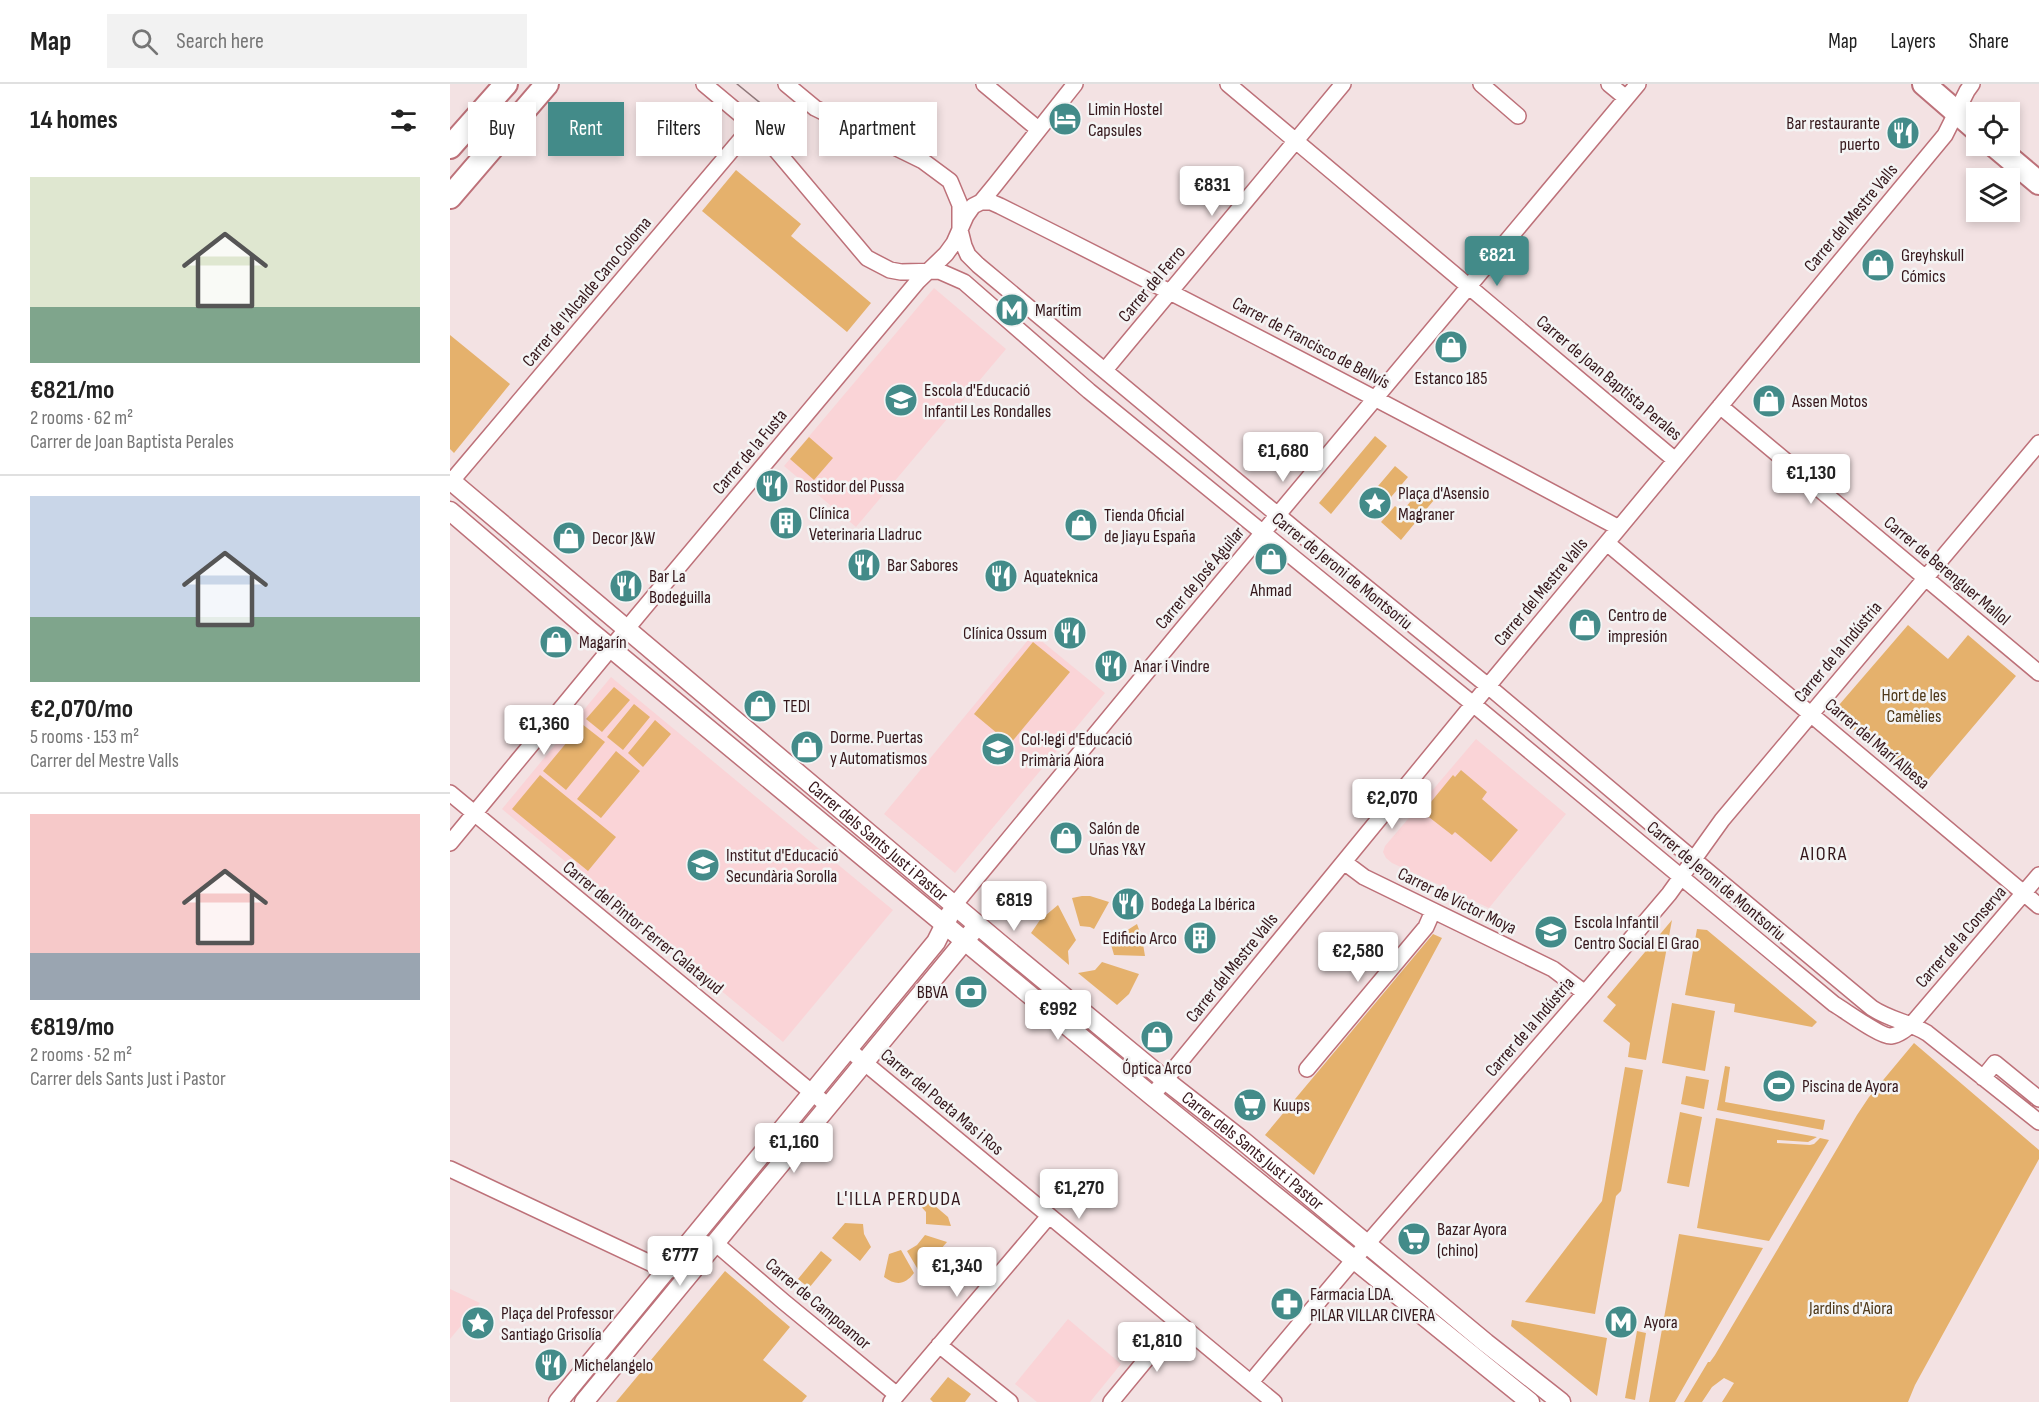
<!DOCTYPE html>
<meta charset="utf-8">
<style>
body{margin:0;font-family:"Sofia Sans Condensed",sans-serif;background:#f2f2f2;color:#222;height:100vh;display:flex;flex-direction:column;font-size:22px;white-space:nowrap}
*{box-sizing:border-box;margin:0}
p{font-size:20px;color:#767676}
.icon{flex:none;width:33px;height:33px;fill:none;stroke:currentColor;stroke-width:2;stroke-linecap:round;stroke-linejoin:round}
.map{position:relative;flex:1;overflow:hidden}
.details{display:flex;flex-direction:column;background:#fff;width:450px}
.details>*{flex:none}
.banner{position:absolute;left:18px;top:18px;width:570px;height:54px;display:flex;gap:12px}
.tools{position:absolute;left:1516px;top:18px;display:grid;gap:12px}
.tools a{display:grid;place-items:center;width:54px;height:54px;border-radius:0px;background:#fff;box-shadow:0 3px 9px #0003;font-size:30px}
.price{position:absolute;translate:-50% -51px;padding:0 14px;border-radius:6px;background:#fff;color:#222;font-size:20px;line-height:39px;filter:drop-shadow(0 2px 3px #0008)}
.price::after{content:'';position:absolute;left:50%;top:36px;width:18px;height:14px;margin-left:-9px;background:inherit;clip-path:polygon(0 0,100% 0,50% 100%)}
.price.active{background:#438b89;color:#fff}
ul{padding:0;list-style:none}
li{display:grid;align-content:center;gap:12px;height:318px;padding:0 30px}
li+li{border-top:2px solid #e0e0e0}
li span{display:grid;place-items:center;height:186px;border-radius:0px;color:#555}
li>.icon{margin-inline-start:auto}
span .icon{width:108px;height:108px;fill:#fffc;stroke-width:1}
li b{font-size:26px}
h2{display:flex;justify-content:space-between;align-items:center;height:72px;padding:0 30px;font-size:26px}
.tag{padding:0 21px;border-radius:0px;background:#fff;box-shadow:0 3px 9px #0003;font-size:21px;line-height:54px}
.tag.active{background:#438b89;color:#fff}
header{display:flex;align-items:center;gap:36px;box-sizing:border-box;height:84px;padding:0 30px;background:#fff;border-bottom:2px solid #e0e0e0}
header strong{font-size:28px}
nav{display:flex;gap:33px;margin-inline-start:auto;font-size:21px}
.search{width:420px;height:54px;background:#f2f2f2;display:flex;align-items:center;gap:15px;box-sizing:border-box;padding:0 21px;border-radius:0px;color:#767676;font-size:22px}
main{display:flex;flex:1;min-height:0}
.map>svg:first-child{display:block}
</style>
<header>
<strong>Map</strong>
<div class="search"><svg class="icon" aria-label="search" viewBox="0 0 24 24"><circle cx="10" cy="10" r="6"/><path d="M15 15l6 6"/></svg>Search here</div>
<nav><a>Map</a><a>Layers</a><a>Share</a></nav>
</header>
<main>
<section class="details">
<h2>14 homes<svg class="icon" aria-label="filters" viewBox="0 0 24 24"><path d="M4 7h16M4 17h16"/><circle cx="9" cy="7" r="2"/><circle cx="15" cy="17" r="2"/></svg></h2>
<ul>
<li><span style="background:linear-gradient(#dfe7d0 70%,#7fa58c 0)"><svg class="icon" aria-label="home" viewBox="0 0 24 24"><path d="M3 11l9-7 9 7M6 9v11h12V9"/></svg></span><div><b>€821/mo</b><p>2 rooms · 62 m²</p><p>Carrer de Joan Baptista Perales</p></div></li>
<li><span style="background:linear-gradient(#c9d6e8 65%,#7fa58c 0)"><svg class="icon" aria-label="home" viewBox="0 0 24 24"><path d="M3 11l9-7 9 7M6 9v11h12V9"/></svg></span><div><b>€2,070/mo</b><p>5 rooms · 153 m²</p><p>Carrer del Mestre Valls</p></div></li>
<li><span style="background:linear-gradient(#f6c9c9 75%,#9aa5b1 0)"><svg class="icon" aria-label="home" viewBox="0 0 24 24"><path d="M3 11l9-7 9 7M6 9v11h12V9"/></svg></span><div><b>€819/mo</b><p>2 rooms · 52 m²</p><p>Carrer dels Sants Just i Pastor</p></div></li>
</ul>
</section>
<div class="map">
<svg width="1589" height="1318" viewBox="0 0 1589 1318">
<rect width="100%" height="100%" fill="#f3e2e3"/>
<path fill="#fad4d7" d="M484 204 556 265 406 443 334 382Z
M583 550 655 609 505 789 434 730Z
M161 593 443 826 333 958 52 725Z
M1026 655 1116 730 1039 824 942 779 936 774 933 768 935 762Z
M0 1205 30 1219 0 1255Z
M618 1235 671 1280 640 1318H587L565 1300Z"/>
<path fill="#e5b16c" d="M286 86 351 140 341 152 421 219 397 248 252 127Z
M0 251 60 300 4 369 0 365Z
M925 352 937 362 881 430 869 419Z
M359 353 383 374 364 396 340 375Z
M945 382 958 393 925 432 912 421Z
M971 405 984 416 968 435 955 424Z
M945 422 965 439 951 456 931 438Z
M1458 541 1498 575 1518 551 1566 592 1472 703 1383 628Z
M583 558 620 588 560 660 524 630Z
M164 603 180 616 152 648 136 635Z
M184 620 200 633 173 666 157 653Z
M205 636 221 650 193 683 178 669Z
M132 640 155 658 116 706 93 687Z
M166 667 190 687 151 734 127 715Z
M1011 686 1037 708 1032 715 1068 746 1041 778 1005 748 1002 751 975 730 978 726 976 724 1003 691 1005 693Z
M90 691 166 753 138 787 62 725Z
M632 812H640L659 818 644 845 640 843 630 842 622 814Z
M608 821 626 856 618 867 619 881 581 849 590 836Z
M1222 836 1196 976 1178 973 1180 959 1153 937 1166 921 1157 913Z
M687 840 692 854 695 872 664 871 660 857Z
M1247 845 1257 846 1367 938 1362 943 1284 928 1285 920 1235 911Z
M983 850 992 854 864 1091 815 1051Z
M652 878 689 890 679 910 667 921 628 889 645 886Z
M1222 919 1265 927 1255 987 1212 979Z
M1464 959 1589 1066V1075L1465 1301 1458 1318H1272L1284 1299 1274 1294 1262 1303 1252 1318H1234L1258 1278H1260L1265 1271 1407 1031 1419 1013Z
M1275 982 1280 983 1275 1018 1375 1036 1373 1046 1267 1026Z
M1175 983 1193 986 1171 1107 1166 1112 1145 1230 1075 1218 1152 1117Z
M1236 992 1259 996 1254 1025 1231 1020Z
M1230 1028 1252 1033 1239 1103 1217 1099Z
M1266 1034 1367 1053 1358 1058 1327 1056V1059L1360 1061 1364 1060 1370 1054 1379 1056 1319 1157 1247 1144Z
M471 1110 498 1133 501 1142 476 1140V1128L466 1117Z
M395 1139 413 1140 414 1150 421 1163 410 1177 382 1154Z
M1229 1150 1313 1164 1225 1318H1199Z
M475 1151 497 1158 470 1189 457 1167 467 1161Z
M451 1166 464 1189C455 1201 446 1202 434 1193L439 1170Z
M371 1167 382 1176 359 1204 348 1195Z
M275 1187 340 1243 313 1276 357 1312 352 1318H166Z
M1062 1236 1157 1254 1147 1312 1061 1242Z
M1187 1247 1196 1249 1185 1316 1175 1314Z
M498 1293 521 1310 515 1318H483L480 1315Z"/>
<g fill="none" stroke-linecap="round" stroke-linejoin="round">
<g stroke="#bd7179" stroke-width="18">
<path id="minor" d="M254 0 303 41 320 59 417 174 440 186 451 188 489 187 514 198 639 307 1023 620 1384 920C1396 927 1431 953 1441 952 1449 951 1456 945 1462 940L1589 791
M336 0 365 24 473 77 500 97 510 121V146L514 162 518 171 528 181 847 447 1038 602 1243 775 1422 924C1440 936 1459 938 1477 949L1589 1038
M534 0 588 45
M778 0 1225 376
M1031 0 1068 32
M1159 0 1176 14
M531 118H541L550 122C758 226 964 334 1169 444
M655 286 893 0
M1270 322 1589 589
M0 399 303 41
M1157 459 1589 822
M0 709 377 1021
M0 759 189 530 468 197 496 170 504 159 516 132 523 122 531 118 545 101 625 0
M894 778 914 793 1103 885 1135 909
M505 820 734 543 1188 0
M398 965 824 1318
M857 985 976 843 983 827
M1533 994 1545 979 1589 1015
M702 1012 1038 602 1495 51 1517 7 1522 0
M0 1085 215 1186 243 1185
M264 1158 334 1218 447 1311
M489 1261 560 1318
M801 1298 917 1160 1135 909 1219 810 1272 736 1589 359
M441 1318 599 1132
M661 1318 727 1238"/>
</g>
<g stroke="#bd7179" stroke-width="21">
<g id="tertiary">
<path id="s1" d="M0 396 548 858 715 996 793 1057 1036 1259 1111 1318"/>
<path d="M0 427 140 547 702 1012 1080 1318"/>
<path d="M108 1318 486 858 500 830"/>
<path d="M134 1318 522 848"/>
</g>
</g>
<g stroke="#bd7179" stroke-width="26">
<path id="primary" d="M1474 0 1527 46
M1545 62 1589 99
M0 63 56 0
M0 113 97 0"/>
</g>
<use href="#minor" stroke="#fff" stroke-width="15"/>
<use href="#tertiary" stroke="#fff" stroke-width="18"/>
<use href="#primary" stroke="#fff" stroke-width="22"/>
<path stroke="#90787a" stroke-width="1.5" d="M287 0 325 31"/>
</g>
<defs>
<g id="hotel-disc" transform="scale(1.725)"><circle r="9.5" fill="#438b89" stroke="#f4f4f4"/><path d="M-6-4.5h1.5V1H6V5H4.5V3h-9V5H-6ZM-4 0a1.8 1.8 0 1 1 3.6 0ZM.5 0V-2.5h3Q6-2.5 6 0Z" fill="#fff"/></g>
<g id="restaurant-disc" transform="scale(1.725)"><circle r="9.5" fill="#438b89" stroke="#f4f4f4"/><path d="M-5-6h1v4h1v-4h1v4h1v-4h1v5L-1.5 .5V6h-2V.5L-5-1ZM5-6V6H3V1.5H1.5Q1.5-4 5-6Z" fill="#fff"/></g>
<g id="shop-disc" transform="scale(1.725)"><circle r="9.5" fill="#438b89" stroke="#f4f4f4"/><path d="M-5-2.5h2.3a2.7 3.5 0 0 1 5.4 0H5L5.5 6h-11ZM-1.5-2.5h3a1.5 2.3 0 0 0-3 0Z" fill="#fff"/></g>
<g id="metro-disc" transform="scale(1.725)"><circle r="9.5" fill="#438b89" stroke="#f4f4f4"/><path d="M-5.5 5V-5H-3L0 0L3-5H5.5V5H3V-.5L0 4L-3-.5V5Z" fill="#fff"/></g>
<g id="school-disc" transform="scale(1.725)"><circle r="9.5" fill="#438b89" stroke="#f4f4f4"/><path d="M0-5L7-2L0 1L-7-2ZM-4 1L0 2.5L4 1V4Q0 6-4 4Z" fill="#fff"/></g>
<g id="sight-disc" transform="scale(1.725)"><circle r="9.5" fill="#438b89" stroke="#f4f4f4"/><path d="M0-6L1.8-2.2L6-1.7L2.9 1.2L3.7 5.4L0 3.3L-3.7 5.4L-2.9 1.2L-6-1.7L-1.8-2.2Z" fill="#fff"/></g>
<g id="building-disc" transform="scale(1.725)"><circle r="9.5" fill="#438b89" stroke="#f4f4f4"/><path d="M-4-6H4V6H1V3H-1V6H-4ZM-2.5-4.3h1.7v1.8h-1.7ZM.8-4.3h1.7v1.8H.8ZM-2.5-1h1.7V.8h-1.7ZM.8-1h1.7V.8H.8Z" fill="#fff"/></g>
<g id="bank-disc" transform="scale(1.725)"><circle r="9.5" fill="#438b89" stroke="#f4f4f4"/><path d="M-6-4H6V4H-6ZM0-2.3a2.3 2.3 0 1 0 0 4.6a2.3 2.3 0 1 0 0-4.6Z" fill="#fff"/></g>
<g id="stadium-disc" transform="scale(1.725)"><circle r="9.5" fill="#438b89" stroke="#f4f4f4"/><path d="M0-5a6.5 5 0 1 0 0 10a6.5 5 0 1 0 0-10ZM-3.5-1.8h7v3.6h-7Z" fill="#fff"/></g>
<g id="supermarket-disc" transform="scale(1.725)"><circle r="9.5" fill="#438b89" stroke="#f4f4f4"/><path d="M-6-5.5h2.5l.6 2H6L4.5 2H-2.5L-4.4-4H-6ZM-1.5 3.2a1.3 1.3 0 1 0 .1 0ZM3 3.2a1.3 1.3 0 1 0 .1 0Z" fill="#fff"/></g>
<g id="pharmacy-disc" transform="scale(1.725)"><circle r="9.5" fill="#438b89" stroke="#f4f4f4"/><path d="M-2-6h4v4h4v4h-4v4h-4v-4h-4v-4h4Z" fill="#fff"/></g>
</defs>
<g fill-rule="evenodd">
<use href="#hotel-disc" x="615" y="35"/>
<use href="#restaurant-disc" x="1453" y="49"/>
<use href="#shop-disc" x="1428" y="181"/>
<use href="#metro-disc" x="562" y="226"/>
<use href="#shop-disc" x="1001" y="263"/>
<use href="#school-disc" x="451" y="316"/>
<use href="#shop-disc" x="1319" y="317"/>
<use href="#restaurant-disc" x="322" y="402"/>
<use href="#sight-disc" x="925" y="419"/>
<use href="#building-disc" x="336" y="439"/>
<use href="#shop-disc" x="631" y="441"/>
<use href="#shop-disc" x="119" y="454"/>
<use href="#shop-disc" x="821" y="475"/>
<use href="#restaurant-disc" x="414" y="481"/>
<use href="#restaurant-disc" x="551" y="492"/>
<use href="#restaurant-disc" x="176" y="502"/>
<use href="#shop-disc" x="1135" y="541"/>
<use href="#restaurant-disc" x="620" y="549"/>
<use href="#shop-disc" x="106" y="558"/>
<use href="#restaurant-disc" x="661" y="582"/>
<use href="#shop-disc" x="310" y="622"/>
<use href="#shop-disc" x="357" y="663"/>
<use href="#school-disc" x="548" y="665"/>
<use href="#shop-disc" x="616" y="754"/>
<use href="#school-disc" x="253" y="781"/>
<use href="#restaurant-disc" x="678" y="820"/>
<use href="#school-disc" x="1101" y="848"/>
<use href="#building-disc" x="750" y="854"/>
<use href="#bank-disc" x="521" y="908"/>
<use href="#shop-disc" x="707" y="953"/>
<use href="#stadium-disc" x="1329" y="1002"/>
<use href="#supermarket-disc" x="800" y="1021"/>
<use href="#supermarket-disc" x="964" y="1155"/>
<use href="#pharmacy-disc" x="837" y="1220"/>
<use href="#metro-disc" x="1171" y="1238"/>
<use href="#sight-disc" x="28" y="1239"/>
<use href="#restaurant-disc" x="101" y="1281"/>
</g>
<g text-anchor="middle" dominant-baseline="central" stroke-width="5" stroke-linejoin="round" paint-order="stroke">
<g font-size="18" fill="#35171b" stroke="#f4f4f4" text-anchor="start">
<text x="638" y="25">Limin Hostel<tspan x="638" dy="21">Capsules</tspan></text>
<text x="1430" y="39" text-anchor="end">Bar restaurante<tspan x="1430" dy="21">puerto</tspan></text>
<text x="1451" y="171">Greyhskull<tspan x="1451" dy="21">Cómics</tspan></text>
<text x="585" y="226">Marítim</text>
<text x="1001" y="294" text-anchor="middle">Estanco 185</text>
<text x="474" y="306">Escola d'Educació<tspan x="474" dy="21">Infantil Les Rondalles</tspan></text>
<text x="1342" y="317">Assen Motos</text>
<text x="345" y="402">Rostidor del Pussa</text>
<text x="948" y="409">Plaça d'Asensio<tspan x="948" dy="21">Magraner</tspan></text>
<text x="359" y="429">Clínica<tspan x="359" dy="21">Veterinaria Lladruc</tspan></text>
<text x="654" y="431">Tienda Oficial<tspan x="654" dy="21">de Jiayu España</tspan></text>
<text x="142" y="454">Decor J&amp;W</text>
<text x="437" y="481">Bar Sabores</text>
<text x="199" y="492">Bar La<tspan x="199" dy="21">Bodeguilla</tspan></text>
<text x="574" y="492">Aquateknica</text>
<text x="821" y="506" text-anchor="middle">Ahmad</text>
<text x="1158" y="531">Centro de<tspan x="1158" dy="21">impresión</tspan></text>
<text x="597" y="549" text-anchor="end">Clínica Ossum</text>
<text x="129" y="558">Magarín</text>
<text x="684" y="582">Anar i Vindre</text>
<text x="333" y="622">TEDI</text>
<text x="380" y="653">Dorme. Puertas<tspan x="380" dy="21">y Automatismos</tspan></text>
<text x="571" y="655">Col·legi d'Educació<tspan x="571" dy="21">Primària Aiora</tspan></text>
<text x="639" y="744">Salón de<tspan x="639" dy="21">Uñas Y&amp;Y</tspan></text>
<text x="276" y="771">Institut d'Educació<tspan x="276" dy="21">Secundària Sorolla</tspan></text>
<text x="701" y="820">Bodega La Ibérica</text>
<text x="1124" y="838">Escola Infantil<tspan x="1124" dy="21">Centro Social El Grao</tspan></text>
<text x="727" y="854" text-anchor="end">Edificio Arco</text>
<text x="498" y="908" text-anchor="end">BBVA</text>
<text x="707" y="984" text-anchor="middle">Óptica Arco</text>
<text x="1352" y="1002">Piscina de Ayora</text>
<text x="823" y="1021">Kuups</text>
<text x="987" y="1145">Bazar Ayora<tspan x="987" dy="21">(chino)</tspan></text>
<text x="860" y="1210">Farmacia LDA.<tspan x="860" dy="21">PILAR VILLAR CIVERA</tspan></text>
<text x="51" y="1229">Plaça del Professor<tspan x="51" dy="21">Santiago Grisolía</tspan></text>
<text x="1194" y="1238">Ayora</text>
<text x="124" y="1281">Michelangelo</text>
</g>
<g font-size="18" fill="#35171b" stroke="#f4f4f4">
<text transform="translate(1401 134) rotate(-50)">Carrer del Mestre Valls</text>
<text transform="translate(702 200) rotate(-50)">Carrer del Ferro</text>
<text transform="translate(137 208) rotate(-50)">Carrer de l'Alcalde Cano Coloma</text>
<text transform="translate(861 259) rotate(28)">Carrer de Francisco de Bellvís</text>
<text transform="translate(1159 294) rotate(40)">Carrer de Joan Baptista Perales</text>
<text transform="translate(300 368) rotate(-50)">Carrer de la Fusta</text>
<text transform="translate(892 487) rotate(39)">Carrer de Jeroni de Montsoriu</text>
<text transform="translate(1497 487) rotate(40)">Carrer de Berenguer Mallol</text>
<text transform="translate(750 494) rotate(-50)">Carrer de José Aguilar</text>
<text transform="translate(1091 508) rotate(-50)">Carrer del Mestre Valls</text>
<text transform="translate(1388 568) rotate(-50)">Carrer de la Indústria</text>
<text transform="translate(1427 660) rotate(40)">Carrer del Marí Albesa</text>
<text stroke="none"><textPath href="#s1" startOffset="560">Carrer dels Sants Just i Pastor</textPath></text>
<text transform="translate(1266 797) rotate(40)">Carrer de Jeroni de Montsoriu</text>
<text transform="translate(1007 817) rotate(26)">Carrer de Víctor Moya</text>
<text transform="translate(193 844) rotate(39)">Carrer del Pintor Ferrer Calatayud</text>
<text transform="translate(1511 853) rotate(-49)">Carrer de la Conserva</text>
<text transform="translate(782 884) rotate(-51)">Carrer del Mestre Valls</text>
<text transform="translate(1080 943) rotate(-49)">Carrer de la Indústria</text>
<text transform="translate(492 1018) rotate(40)">Carrer del Poeta Mas i Ros</text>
<text stroke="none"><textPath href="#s1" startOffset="1046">Carrer dels Sants Just i Pastor</textPath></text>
<text transform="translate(368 1220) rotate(40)">Carrer de Campoamor</text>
</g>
<g font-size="18" fill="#4e3819" stroke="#f4f4f4">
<text x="1464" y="611">Hort de les<tspan x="1464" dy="21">Camèlies</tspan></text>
<text x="1401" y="1224">Jardins d'Aiora</text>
</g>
<g font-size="20" letter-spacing="1.5" fill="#35171b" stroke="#f4f4f4">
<text x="1374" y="770">AIORA</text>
<text x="449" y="1115">L'ILLA PERDUDA</text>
</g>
</g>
</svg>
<div class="tools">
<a><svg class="icon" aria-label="locate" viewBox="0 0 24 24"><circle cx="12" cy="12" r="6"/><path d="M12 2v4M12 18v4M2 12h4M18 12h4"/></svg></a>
<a><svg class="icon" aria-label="layers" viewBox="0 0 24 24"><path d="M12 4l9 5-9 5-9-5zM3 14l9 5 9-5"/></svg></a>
</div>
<b class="price" style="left:762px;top:133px">€831</b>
<b class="price active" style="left:1047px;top:203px">€821</b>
<b class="price" style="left:833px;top:399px">€1,680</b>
<b class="price" style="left:1361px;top:421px">€1,130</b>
<b class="price" style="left:94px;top:672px">€1,360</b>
<b class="price" style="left:942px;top:746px">€2,070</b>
<b class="price" style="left:564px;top:848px">€819</b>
<b class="price" style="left:908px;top:899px">€2,580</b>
<b class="price" style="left:608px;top:957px">€992</b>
<b class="price" style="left:344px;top:1090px">€1,160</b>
<b class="price" style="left:629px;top:1136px">€1,270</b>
<b class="price" style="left:230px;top:1203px">€777</b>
<b class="price" style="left:507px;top:1214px">€1,340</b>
<b class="price" style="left:707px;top:1289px">€1,810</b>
<div class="banner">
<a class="tag">Buy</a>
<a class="tag active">Rent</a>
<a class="tag">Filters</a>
<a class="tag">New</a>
<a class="tag">Apartment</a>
</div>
</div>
</main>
